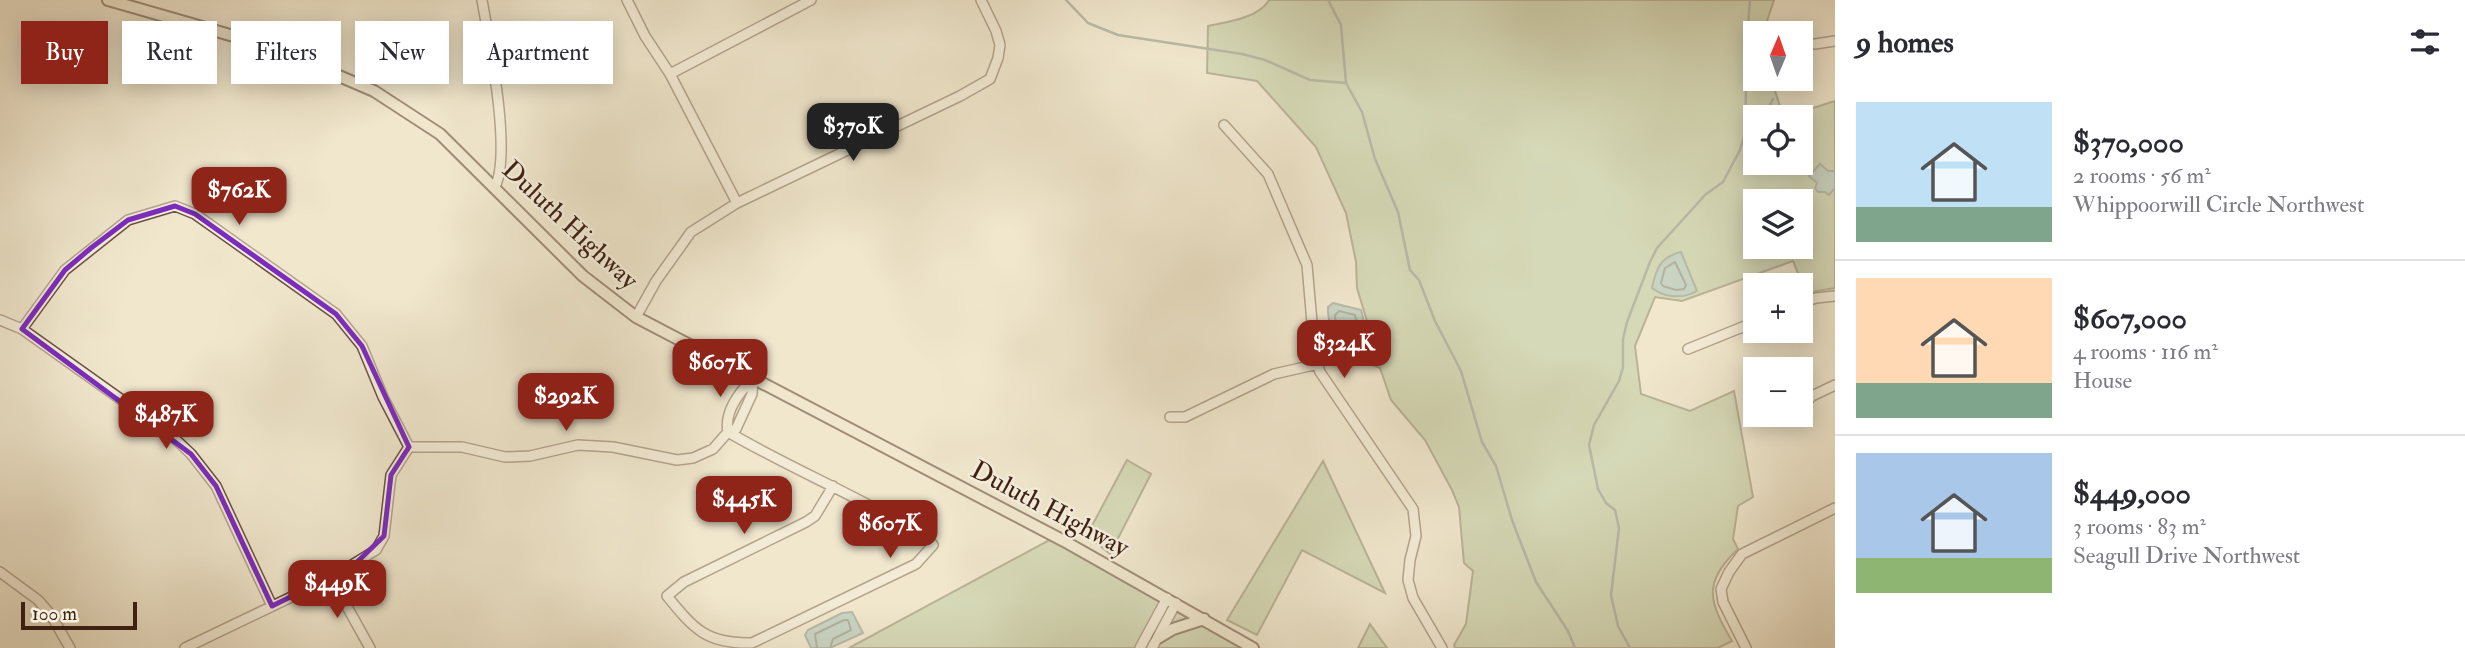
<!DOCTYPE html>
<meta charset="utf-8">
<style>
body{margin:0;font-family:"IM FELL Double Pica",serif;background:#f7f7f7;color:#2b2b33;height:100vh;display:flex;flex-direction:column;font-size:26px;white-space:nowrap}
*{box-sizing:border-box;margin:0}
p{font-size:23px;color:#7c7c81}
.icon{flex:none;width:38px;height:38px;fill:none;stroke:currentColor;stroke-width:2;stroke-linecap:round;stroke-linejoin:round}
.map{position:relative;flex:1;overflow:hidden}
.drawer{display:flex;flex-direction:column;background:#fff;width:630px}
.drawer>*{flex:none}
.top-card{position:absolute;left:21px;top:21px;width:665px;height:63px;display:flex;gap:14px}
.needle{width:46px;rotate:2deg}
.buttons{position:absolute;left:1743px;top:21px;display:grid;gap:14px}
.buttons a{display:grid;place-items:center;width:70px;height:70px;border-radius:0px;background:#fff;box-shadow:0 4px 18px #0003;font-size:35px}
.scale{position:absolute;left:21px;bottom:18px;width:116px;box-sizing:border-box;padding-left:7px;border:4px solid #3f2112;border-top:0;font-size:19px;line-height:24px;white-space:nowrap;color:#3f2112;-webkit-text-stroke:5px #f5efde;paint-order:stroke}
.price{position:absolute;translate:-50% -60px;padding:0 16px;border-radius:14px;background:#8f2418;color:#fff;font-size:23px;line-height:46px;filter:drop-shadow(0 2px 4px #0008)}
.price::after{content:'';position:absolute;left:50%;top:42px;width:21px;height:16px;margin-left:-10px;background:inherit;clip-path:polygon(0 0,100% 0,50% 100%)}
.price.selected{background:#222;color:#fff}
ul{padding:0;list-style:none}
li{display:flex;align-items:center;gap:21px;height:175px;padding:0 21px}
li+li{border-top:2px solid #e1e1e2}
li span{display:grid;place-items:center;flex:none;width:196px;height:140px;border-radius:0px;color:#555}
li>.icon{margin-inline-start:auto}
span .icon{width:84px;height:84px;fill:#fffc;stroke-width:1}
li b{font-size:30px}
h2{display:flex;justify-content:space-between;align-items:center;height:84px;padding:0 21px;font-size:30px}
.tag{padding:0 24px;border-radius:0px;background:#fff;box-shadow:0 4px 18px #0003;font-size:24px;line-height:63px}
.tag.selected{background:#8f2418;color:#fff}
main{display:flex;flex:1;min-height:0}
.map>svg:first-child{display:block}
</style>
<main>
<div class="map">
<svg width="1835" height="648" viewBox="0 0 1835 648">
<rect width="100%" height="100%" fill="#f0e7cd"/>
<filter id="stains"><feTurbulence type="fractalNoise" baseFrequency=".00286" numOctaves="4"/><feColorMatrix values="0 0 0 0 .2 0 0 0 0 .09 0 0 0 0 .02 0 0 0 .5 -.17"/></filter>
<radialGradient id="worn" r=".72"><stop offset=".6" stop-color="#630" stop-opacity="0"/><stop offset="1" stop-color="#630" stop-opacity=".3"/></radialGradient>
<path fill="#b5c79c" stroke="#7a7457" stroke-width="2" fill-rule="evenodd" d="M1269 0H1774L1763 33H1755V79H1771L1780 106 1813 108 1835 101V288L1806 293 1793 261 1682 301 1655 297 1635 346 1641 394 1690 411 1734 391 1753 497 1738 506 1733 539 1738 549C1702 583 1709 602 1732 641L1718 648H1455L1454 645 1466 624 1473 571 1464 563 1459 507 1452 490 1425 440 1391 400 1380 368 1370 364 1376 351 1357 288 1356 262 1346 213 1316 147 1257 81 1207 73 1208 26C1227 22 1259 18 1269 0ZM1755 117H1801V163H1755ZM1755 201H1801V247H1755Z
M1127 460 1151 474 1110 554 1087 535Z
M1323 461 1385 593 1302 550 1257 635 1227 620Z
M1055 537 1249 648H849Z
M1370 624 1387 648H1358Z"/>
<path fill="#9abfb9" stroke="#768076" stroke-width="2" d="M1820 164 1828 171H1835V188L1829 195 1825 192H1818L1815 188 1817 183 1809 176Z
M1681 252 1697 291C1683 299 1665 298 1652 288 1656 269 1660 257 1681 252Z
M1333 303 1361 310 1371 349 1369 357 1350 367 1334 361 1328 312V307Z
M852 612 863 633 830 648H811L805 635 808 630 842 613Z"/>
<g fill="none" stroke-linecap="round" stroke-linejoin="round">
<path stroke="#6c7066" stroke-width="2" d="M1675 262 1686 285 1684 289 1676 290 1663 286 1661 283 1665 268Z
M1339 311 1355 315 1364 348 1362 353 1350 359 1339 354 1335 315Z
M817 648 815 634 844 620H848L851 630 833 639 830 648"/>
<path stroke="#768076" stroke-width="2.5" d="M1066 0 1088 23 1118 35 1242 54 1265 60 1310 80 1346 83
M1328 0 1341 25 1346 83 1362 112 1375 159 1398 212 1410 270 1419 280 1435 321 1461 371 1482 442 1496 466 1512 520 1536 582 1568 631 1575 648
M1764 117 1773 99
M1745 133 1755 129
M1630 648 1618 626 1611 595 1619 528 1615 510 1606 503 1598 489 1589 445 1594 425 1619 381 1623 367V339L1627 322 1650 262 1657 248 1706 194 1723 182 1740 150 1745 133 1747 39 1750 0"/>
<g stroke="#6b5241" stroke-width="12">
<path id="minor" d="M482 0C489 41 512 152 495 187
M627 0 645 36 670 74 737 203
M1815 44 1835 41
M670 74 811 0
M1224 125 1268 174 1307 265 1315 357 1320 372 1413 509 1416 536 1410 560 1408 580 1413 598 1442 648
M1801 303 1816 298 1835 296
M636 317 656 281 691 232 737 203 960 96 990 79 998 58 1000 45 996 31 981 0
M0 320 22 329 171 435 191 454 216 486 272 606
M22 329 65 270 128 220 175 206 195 214 336 314 362 346 383 397 409 447
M1688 349 1755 322
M1801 407 1812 396 1835 385
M1170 417H1185L1274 374 1318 364
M1790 421 1795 415
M728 432C793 470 863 498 928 538L933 545 916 564 752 643C706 644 694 629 667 596L684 582 806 522 815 516 833 486
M728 432C724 412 739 392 753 379
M409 447H462L505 457 530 456 578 445 613 447 677 460 693 458 713 449 728 432 736 429 752 394 753 379
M0 572 38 600 51 615 70 648
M331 578 370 648
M185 648 331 578 376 550 384 536 391 475 409 447
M1140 648 1167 598
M1152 648 1176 603
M1746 648 1723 602 1721 589 1729 572 1742 554 1835 508"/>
</g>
<g stroke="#3f2112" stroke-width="14">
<path id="major" d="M108 0 244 39 311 64 374 91 440 134 583 276 636 317 1064 541 1253 648
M1158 638 1173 629 1204 619"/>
</g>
<use href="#minor" stroke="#f5efde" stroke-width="9"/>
<use href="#major" stroke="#f0e7cd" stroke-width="10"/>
</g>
<path d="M0 0H1835V648H0ZM175 206 195 214 336 314 362 346 409 447 391 475 384 536 353 566 272 606 216 486 191 454 22 329 65 270 91 248 128 220Z" fill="#f0e7cd" fill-opacity=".55" fill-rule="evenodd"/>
<path fill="none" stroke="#7b2cbf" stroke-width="5" stroke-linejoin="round" d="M175 206 195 214 336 314 362 346 409 447 391 475 384 536 353 566 272 606 216 486 191 454 22 329 65 270 91 248 128 220Z"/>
<g text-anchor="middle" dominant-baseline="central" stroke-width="5" stroke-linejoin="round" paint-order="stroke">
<g font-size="26" fill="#3f2112" stroke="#f5efde">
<text transform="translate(570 225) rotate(43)">Duluth Highway</text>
<text transform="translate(1050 509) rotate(28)">Duluth Highway</text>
</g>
</g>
<rect width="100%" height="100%" filter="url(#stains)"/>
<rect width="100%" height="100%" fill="url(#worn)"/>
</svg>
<div class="buttons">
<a><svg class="needle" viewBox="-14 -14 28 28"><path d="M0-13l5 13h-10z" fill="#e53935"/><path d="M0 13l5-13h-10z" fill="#7c7c81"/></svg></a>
<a><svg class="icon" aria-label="locate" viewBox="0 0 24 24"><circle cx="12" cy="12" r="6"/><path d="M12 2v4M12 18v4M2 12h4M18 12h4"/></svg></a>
<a><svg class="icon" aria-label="layers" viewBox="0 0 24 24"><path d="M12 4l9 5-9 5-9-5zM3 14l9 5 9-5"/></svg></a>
<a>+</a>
<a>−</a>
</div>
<div class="scale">100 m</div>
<b class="price selected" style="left:853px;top:163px">$370K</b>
<b class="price" style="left:239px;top:227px">$762K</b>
<b class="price" style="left:1344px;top:380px">$324K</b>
<b class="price" style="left:720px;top:399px">$607K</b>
<b class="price" style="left:566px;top:433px">$292K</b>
<b class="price" style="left:166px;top:451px">$487K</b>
<b class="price" style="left:744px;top:536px">$445K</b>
<b class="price" style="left:890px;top:560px">$607K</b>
<b class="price" style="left:337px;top:620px">$449K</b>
<div class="top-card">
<a class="tag selected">Buy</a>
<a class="tag">Rent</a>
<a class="tag">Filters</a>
<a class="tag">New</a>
<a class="tag">Apartment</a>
</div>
</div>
<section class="drawer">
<h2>9 homes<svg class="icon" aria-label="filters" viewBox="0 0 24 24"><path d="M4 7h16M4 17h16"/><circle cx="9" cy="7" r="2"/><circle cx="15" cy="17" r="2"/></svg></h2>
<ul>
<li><span style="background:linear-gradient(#bfe0f5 75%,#7fa58c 0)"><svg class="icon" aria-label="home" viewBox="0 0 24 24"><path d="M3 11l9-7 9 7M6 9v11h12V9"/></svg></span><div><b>$370,000</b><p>2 rooms · 56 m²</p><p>Whippoorwill Circle Northwest</p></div></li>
<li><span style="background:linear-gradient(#ffd9b3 75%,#7fa58c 0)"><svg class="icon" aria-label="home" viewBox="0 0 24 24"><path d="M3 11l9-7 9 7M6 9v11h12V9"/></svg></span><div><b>$607,000</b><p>4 rooms · 116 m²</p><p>House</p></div></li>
<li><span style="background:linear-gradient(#a9c7e8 75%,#8fb573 0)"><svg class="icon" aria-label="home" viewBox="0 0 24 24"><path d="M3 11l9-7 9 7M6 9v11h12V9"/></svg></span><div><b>$449,000</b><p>3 rooms · 83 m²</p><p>Seagull Drive Northwest</p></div></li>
</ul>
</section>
</main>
